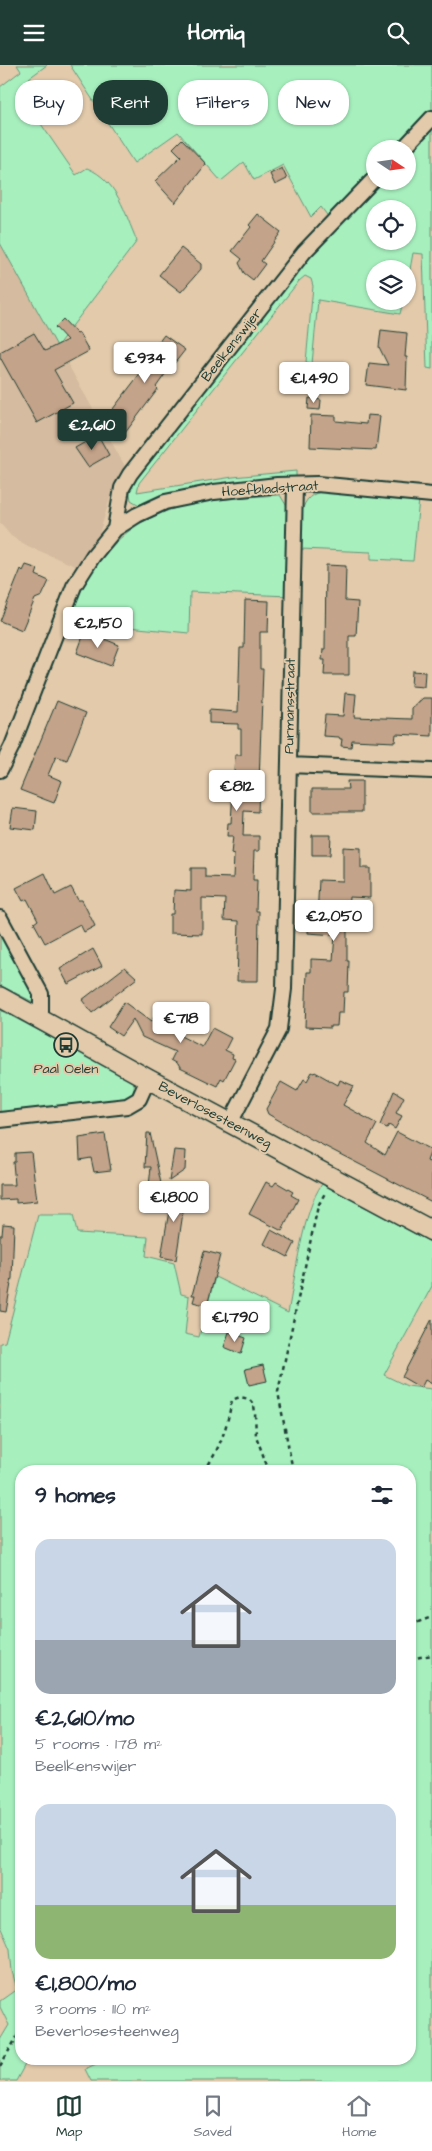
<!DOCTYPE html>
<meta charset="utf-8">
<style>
body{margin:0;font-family:"Architects Daughter",sans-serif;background:#f6f6f7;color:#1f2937;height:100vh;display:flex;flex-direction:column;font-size:19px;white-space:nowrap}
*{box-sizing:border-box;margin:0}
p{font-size:16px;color:#747a83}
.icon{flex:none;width:28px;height:28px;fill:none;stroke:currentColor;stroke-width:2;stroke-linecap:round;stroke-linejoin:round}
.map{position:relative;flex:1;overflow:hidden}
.side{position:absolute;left:15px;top:1400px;width:401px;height:600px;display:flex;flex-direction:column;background:#fff;border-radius:20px;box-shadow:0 1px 4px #0004}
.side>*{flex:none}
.hud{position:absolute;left:15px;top:15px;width:402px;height:45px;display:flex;gap:10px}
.needle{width:32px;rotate:103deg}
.tools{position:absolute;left:366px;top:75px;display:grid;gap:10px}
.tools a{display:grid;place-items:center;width:50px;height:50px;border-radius:50%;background:#fff;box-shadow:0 1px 4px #0004;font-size:25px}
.price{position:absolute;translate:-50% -42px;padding:0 11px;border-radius:5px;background:#fff;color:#222;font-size:16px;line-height:32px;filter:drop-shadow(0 1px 2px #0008)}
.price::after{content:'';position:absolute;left:50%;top:30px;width:15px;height:11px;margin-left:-8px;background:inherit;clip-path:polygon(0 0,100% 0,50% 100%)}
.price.current{background:#1f3d34;color:#fff}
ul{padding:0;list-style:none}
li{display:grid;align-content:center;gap:10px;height:265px;padding:0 20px}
li span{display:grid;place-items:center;height:155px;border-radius:15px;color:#555}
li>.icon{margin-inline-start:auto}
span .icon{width:90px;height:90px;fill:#fffc;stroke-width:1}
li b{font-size:21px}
h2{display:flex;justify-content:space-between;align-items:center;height:60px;padding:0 20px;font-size:21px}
.chip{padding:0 18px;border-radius:20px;background:#fff;box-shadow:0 1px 4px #0004;font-size:18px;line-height:45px}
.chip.current{background:#1f3d34;color:#fff}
header{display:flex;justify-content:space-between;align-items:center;height:65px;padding:0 20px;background:#1f3d34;color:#fff;font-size:22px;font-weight:700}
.dock{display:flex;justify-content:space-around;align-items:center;height:70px;border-top:1px solid #e0e1e3;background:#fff;font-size:14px;color:#747a83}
.dock a{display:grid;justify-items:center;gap:2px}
.dock .current{color:#1f3d34}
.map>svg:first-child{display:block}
</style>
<header><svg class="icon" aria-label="menu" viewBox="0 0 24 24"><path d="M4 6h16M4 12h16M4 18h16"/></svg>Homiq<svg class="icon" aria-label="search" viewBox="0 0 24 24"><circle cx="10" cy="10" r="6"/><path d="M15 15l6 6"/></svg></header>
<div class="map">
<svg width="432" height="2016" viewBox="0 0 432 2016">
<rect width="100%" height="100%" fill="#e2caab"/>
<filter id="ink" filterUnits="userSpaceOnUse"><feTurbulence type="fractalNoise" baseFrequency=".02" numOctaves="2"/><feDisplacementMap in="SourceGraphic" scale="10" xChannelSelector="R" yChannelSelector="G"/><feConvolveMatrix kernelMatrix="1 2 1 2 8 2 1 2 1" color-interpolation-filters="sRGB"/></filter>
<g filter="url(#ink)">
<path fill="#d5bb9f" d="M0 178 127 405 112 427 99 469 80 503 28 481 11 471 0 458Z"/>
<path fill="#a7f0be" stroke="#639679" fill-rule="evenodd" d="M17 0H47L29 13 40 32 28 40 76 110 87 103C118 116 124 147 137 176L57 281 0 178V22L21 6Z
M70 0H432V304L427 303 423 189 413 188 408 215V204H375V236H403L400 249 318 235 312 299 306 297 313 221 311 214 305 211 299 216 139 418 137 427 233 412 296 406V412L215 419 173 428 141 441 131 435 129 423 131 417 335 161 321 142 311 152 283 100 254 115 244 97 221 116 178 67 134 98ZM375 84H408V116H375ZM375 144H408V176H375Z
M321 427 419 434 413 496 371 494V487L301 484C302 463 295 432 321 427Z
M280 430 289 445 290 531 190 527 189 568 67 556C114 444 169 436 280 430Z
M0 865 37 932 33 937 0 920Z
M0 945 134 1016C135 1028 132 1031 122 1037L0 1050Z
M322 1119 432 1178V1221L384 1310 407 1321 432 1324V2016H91L85 2004 96 1999 94 1994H410V1406H21V1994H28L16 2016H0V1975L9 1960 0 1942V1936L17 1924 12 1906 10 1884 0 1861V1278L5 1277 38 1150H73L77 1168 148 1172 146 1191 174 1198 181 1229 189 1231 185 1269 199 1272 215 1212 288 1248C295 1213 303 1145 322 1119Z"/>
<path fill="#c3a389" stroke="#1f3d34" d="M182 74 206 99 175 138 155 116 181 91 173 83Z
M282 103 287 114 275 120 270 109Z
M258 149 281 167 261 196 265 199 253 215 244 208 239 198 242 194 232 186 251 162 249 160Z
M181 183 201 199V204L181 227 159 210Z
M63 254 77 269 79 268 89 286 54 305 73 338 37 358 0 292V287L34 268 45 286 67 275 55 262Z
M381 265 407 268 405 292H407L406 325 366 320 369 298 388 300 379 282Z
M164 270 185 285 174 299 173 298 156 322 158 324 125 368 106 353 152 293 149 290Z
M309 333 321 335 320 345 308 344Z
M311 350 336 351V356L366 359 367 350 380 351 376 385 310 382Z
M98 370 109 390 88 402 75 383Z
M26 500 38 504 36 510 49 516 42 531 35 534 22 565 0 556 21 504 23 506Z
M326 500 346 501 345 536 358 537 356 571H349V610H324L325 595H322L323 584H325Z
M245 535 269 536 268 567H260V604H263L258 747 244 746 243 771H259V786H254L253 815H257L256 846H259L258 916H237L239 856 224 855 225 834 202 833V869L170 868V849H173L174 825 191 826V803H205V812L233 813 234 790 231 789 233 771H227L228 758H231L235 690H241V664H238V659L209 658V645L238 647 240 583H244Z
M85 566 119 580 111 601 77 588Z
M412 606 425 607 424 622 411 621Z
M345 628 356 629 354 652 412 654V643L423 633H432V671L396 669 395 677 352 675 351 682 341 681 342 674H340L339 672 323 671 325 650 343 651Z
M57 636 86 648 67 695 56 691 48 710 62 716 54 738 20 725Z
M347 716H362V747H312V724H348Z
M13 743 37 746 35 765 10 762Z
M312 770H331L330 790H312Z
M343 782 361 783V803H370V833L349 832 347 866V896H349L348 927H344L343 948H338L337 961H330V963L305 962 307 907H311V894L333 895 335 870 308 868 309 852 317 853 319 815 343 816Z
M45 808 55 830 71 822 78 835H82L95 861 84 867 80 859 45 878 34 858 38 855 27 834 23 836 16 823Z
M93 884 102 901 68 919 60 904Z
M125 902 137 913 92 948 82 935Z
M124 937 151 957 158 944 174 953 169 965 202 982 212 963 231 973 225 985 233 989 232 993 235 994 224 1015 221 1013 217 1021 180 1003 178 999 171 995 175 987 142 972 133 954 121 971 108 962Z
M312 1007 314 1008 315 1007 338 1020 340 1015 354 1021 343 1040 377 1059 367 1078 385 1090 397 1067 431 1085 427 1096 432 1098V1137L309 1073 268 1049 266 1044 281 1017 297 1026 304 1014 307 1016Z
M394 1026 404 1032 396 1048 402 1051 395 1064 389 1060 387 1063 380 1060Z
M147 1068H150L162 1123 149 1121 151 1102H145Z
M105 1069 111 1105 94 1107 91 1093 80 1095 79 1073Z
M174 1085 186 1086 185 1105 169 1116Z
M31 1087 37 1136 16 1138V1134L0 1135V1120H15L13 1097H15V1088Z
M266 1117 273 1121 276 1117 293 1127 291 1130 298 1134 282 1166 249 1149Z
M174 1119 187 1120 176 1195 161 1192 169 1146 172 1147Z
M3 1159 14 1160 12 1213 6 1247 0 1246V1170H2Z
M271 1165 295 1178 288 1192 264 1179Z
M204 1186 220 1190 207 1241 193 1237 195 1230H192Z
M432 1254V1319L425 1315 421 1323 402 1312Z
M229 1267 246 1273 241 1289 224 1282Z
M263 1300 267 1316 249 1320 245 1304Z"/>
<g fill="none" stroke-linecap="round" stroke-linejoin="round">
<g stroke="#1f3d34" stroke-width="18">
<path id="street" d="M403 84 432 53
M115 464 137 450 165 437 214 427 277 420 317 419 432 430
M289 700 432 706
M0 705 12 681 74 521 93 491 115 464 122 423 130 409 304 187 375 113
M0 853 41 929V954
M0 1055 127 1041 139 1034 148 1014
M230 1058 279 964 284 924 295 421"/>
</g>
<g stroke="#1f3d34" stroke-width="22">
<path id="secondary" d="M0 932 148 1014 432 1166"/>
</g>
<path stroke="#1f3d34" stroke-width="2.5" stroke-dasharray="4 4" stroke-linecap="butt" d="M204 1406C220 1384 227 1362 232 1335L240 1332 249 1334 254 1340 255 1348 256 1371 269 1406
M293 1406 278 1327 318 1141 325 1128
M410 1560 432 1552
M410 1594 432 1590
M0 2001 21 1965"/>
<use href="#street" stroke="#e2caab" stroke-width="14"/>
<use href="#secondary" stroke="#e2caab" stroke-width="19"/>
</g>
</g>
<defs>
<g id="bus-ring" transform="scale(1.25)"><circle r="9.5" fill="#e2caab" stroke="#1f3d34" stroke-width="1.5"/><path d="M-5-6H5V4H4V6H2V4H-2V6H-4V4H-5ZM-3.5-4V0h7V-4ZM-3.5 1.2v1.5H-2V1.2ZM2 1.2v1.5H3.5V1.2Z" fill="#1f3d34"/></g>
</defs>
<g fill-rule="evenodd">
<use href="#bus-ring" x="66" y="980"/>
</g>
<g text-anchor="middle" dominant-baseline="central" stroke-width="4" stroke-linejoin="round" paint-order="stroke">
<g font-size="14" fill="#1f3d34" stroke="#e2caab">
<text transform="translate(232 280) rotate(-52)">Beelkenswijer</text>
<text transform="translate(270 424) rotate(-4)">Hoefbladstraat</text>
<text transform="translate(290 641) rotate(-89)">Purmansstraat</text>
<text transform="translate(215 1050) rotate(28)">Beverlosesteenweg</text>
</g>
<g font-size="14" fill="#1f3d34" stroke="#e2caab">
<text x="66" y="1004">Paal Oelen</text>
</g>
</g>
</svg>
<div class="tools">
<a><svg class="needle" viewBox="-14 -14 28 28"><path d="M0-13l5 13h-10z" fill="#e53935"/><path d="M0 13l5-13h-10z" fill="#747a83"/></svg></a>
<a><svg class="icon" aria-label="locate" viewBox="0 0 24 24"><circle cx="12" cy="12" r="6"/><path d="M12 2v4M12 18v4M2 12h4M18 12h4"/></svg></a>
<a><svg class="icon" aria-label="layers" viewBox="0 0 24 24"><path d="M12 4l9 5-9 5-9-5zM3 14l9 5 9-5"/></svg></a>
</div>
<b class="price" style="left:145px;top:319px">€934</b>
<b class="price" style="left:314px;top:339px">€1,490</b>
<b class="price current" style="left:92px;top:386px">€2,610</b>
<b class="price" style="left:98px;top:584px">€2,150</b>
<b class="price" style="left:237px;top:747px">€812</b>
<b class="price" style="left:334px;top:877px">€2,050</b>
<b class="price" style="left:181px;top:979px">€718</b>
<b class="price" style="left:174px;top:1158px">€1,800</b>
<b class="price" style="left:235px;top:1278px">€1,790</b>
<div class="hud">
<a class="chip">Buy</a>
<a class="chip current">Rent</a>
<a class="chip">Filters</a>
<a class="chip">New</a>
</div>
<section class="side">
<h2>9 homes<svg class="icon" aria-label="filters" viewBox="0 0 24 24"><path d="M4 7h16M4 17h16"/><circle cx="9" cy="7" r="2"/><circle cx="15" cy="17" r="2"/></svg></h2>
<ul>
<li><span style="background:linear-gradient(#c9d6e8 65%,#9aa5b1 0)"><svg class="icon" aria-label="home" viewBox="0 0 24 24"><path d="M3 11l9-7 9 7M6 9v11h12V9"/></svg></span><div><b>€2,610/mo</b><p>5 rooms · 178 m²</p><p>Beelkenswijer</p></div></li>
<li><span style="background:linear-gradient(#c9d6e8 65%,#8fb573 0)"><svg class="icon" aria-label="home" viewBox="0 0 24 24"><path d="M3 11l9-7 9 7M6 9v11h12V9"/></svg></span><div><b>€1,800/mo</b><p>3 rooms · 110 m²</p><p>Beverlosesteenweg</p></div></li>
</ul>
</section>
</div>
<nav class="dock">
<a class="current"><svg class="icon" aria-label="map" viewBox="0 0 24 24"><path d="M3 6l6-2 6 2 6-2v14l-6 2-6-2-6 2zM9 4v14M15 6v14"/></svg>Map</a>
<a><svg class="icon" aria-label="saved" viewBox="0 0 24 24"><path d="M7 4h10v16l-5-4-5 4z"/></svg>Saved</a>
<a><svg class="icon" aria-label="home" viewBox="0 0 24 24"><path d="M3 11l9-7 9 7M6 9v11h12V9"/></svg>Home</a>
</nav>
